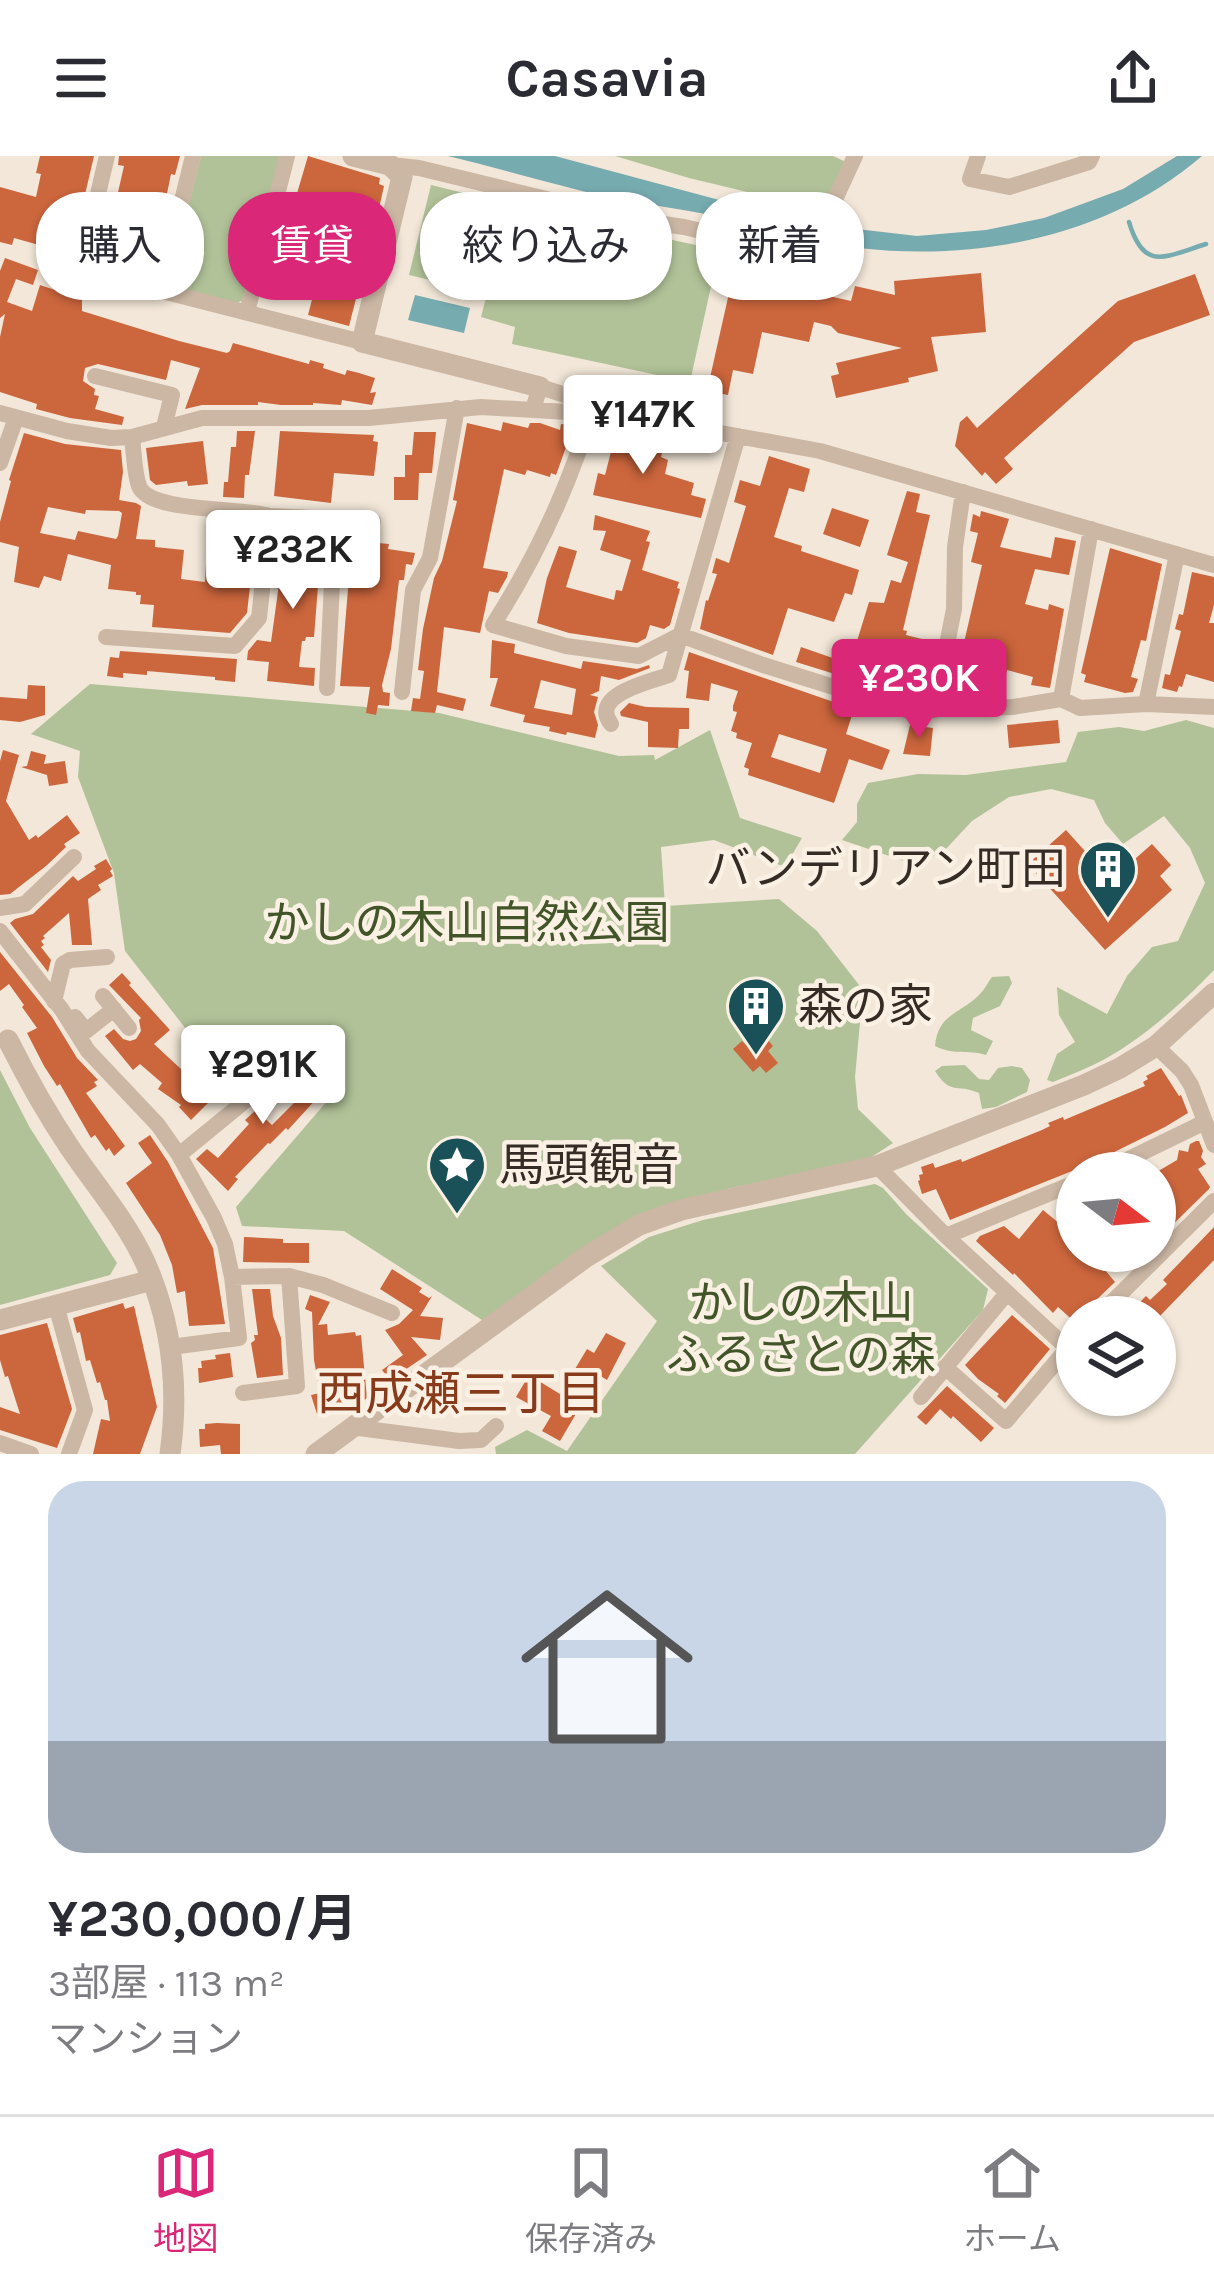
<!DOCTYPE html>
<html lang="ja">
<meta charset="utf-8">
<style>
body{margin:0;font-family:Karla,"Noto Sans JP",sans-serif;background:#f2f2f3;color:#2b2b33;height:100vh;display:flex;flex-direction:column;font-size:45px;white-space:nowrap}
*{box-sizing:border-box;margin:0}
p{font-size:39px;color:#7c7c81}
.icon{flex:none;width:66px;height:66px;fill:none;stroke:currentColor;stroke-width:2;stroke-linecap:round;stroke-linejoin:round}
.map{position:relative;height:1298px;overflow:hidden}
.details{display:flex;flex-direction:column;background:#fff;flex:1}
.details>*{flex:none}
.banner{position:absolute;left:36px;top:36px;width:1143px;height:108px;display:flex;gap:24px}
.needle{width:78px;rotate:106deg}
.buttons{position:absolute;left:1056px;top:996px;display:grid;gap:24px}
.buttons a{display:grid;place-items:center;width:120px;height:120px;border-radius:50%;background:#fff;box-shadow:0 3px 9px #0004;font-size:60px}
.price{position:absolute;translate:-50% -102px;padding:0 27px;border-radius:12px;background:#fff;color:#222;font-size:39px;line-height:78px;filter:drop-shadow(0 3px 6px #0008)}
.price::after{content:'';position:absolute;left:50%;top:72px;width:36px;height:27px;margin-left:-18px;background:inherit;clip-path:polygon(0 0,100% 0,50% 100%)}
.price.selected{background:#db2777;color:#fff}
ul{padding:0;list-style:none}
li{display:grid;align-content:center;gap:24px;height:636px;padding:0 48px}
li span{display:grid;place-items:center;height:372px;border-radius:36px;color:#555}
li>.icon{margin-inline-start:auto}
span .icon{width:216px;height:216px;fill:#fffc;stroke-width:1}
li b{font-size:51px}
.tag{padding:0 42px;border-radius:48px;background:#fff;box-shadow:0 3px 9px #0004;font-size:42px;line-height:108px}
.tag.selected{background:#db2777;color:#fff}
header{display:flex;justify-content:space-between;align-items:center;height:156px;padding:0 48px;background:#fff;font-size:54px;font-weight:700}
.tabs{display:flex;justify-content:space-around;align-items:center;height:168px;border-top:3px solid #e1e1e2;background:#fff;font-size:33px;color:#7c7c81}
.tabs a{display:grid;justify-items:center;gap:6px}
.tabs .selected{color:#db2777}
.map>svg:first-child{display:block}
</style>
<header><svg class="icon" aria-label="menu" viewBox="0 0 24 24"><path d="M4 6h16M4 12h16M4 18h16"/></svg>Casavia<svg class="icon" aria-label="share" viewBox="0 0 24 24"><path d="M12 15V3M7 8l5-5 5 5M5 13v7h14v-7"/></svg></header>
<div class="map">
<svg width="1214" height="1298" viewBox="0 0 1214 1298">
<rect width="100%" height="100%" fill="#f2e7d8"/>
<path fill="#b1c298" d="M201 0H280L243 144 237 147 175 131 170 125Z
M615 0H833L846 6 822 54 689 22Z
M431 29 505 47 483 137 409 119Z
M510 49 719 94 690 226 512 188 515 171 481 161Z
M90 528 439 557 619 600 654 599 655 604 710 574 740 662 802 682 785 711 714 684 661 691 665 750 779 743 817 775 863 834 855 921 858 953 893 987 867 1004 727 1033 482 1164 344 1075 242 1070 236 1051 341 929 299 875 229 928 125 795 114 717 78 621 80 595 31 578Z
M1186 564 1214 572V814C1181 848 1146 880 1105 903 1088 912 1070 919 1053 926L1047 924 1057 898 1075 886 1059 859 1057 831 1107 858 1127 820 1152 791 1178 785 1205 727 1190 692 1164 660 1123 688 1105 667 1094 644 1051 633 1009 641 972 665 944 695 916 709 842 684 857 666V648L868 627 918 618 966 619 1066 606 1078 576 1119 571 1144 575Z
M1009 820 1012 827 1000 850 973 862 971 874 993 885 986 899C967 893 955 900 935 890 938 857 961 858 980 838 985 833 988 826 992 821Z
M965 909 979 923 989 924 998 912 1012 910 1022 912 1030 924 1027 936 996 951 982 953 979 937C956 927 951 940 935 915L942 910Z
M0 914 30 972 117 1107 110 1119 0 1149Z
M875 1028 883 1032 907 1059 988 1133 983 1154 855 1298H496L495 1291 527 1274 567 1295 657 1165 601 1110 649 1081 703 1064Z"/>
<path fill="#76abb0" d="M448 0H555L805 67 917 80 986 74 1044 62 1123 33 1177 0H1202C1109 80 979 106 859 92 810 86 764 71 716 60 680 53 644 48 608 41 555 29 502 13 448 0Z
M415 139 470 152 464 177 408 164Z"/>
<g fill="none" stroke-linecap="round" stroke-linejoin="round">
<path stroke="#76abb0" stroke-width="4.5" d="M1129 66C1144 116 1164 101 1206 88"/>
</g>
<path fill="#cc663d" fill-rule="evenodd" d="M40 0H94L71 98 14 82 12 89 0 86V31L36 41 41 18 36 17Z
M119 0H180L175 19 171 18 163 57 166 58 151 116 101 105 105 69 112 44 116 45 124 10 118 9Z
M308 0 380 22 379 28 384 30 375 70 293 51Z
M287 76 368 96 349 170 308 159 314 136 277 127 286 94 283 93Z
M5 102 38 114 33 129 16 123 7 146 32 155 40 129 82 143V155L179 185 227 197 230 195 233 187 309 208 310 204 324 208 323 212 345 219 347 214 359 217 375 222 370 237 376 236 372 249 342 244 341 249 313 247V249H281L258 246V249H202L185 253 200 212 171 204 166 224 98 208 85 212 83 225 95 233 94 239 99 240 95 253 124 261 122 269 70 262 36 253 37 248 0 236V181L5 158 0 162V115Z
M736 106 775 115 772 127 851 145 855 130 895 139 894 125 981 117 986 176 931 181 938 215 908 222 909 226 836 242 831 220 839 218 836 207 902 192 838 177 831 170 814 166 809 186 762 176 753 218 733 214 728 239 707 235Z
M1195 118 1210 159 1134 186 1004 302 1013 313 996 328 985 316 982 320 955 290 960 266 967 260 977 272 1118 145Z
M503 266 528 272 530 267H540L560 274 561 268 574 269 556 319 551 317 550 321 527 314 525 319 504 313 483 412 508 416 507 421 498 437 489 435 480 477 444 471 437 536 466 543 463 555 437 549 435 557 411 555 413 542 420 543 424 515 418 514 423 473 434 422 442 405 457 345 453 344 467 267 501 275Z
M602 271 626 278 627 274 643 279 640 291 662 297 661 301 668 304 665 318 694 327 691 339 706 343 701 362 593 339 598 317 605 319 612 292 597 288Z
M237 275H255L249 319H245L244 342 223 341 224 326H228L231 291H236Z
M280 275 374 279 373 285 378 286 374 320 334 317 331 347 274 340Z
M414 276H436L432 317H419L418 344H394V321H405V299H412Z
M24 277 65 288 121 294 123 316 119 344 136 347 141 350 136 383 155 384V391L184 394 181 423 205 426 207 392 237 394 240 374 256 376 247 457 230 477 152 471 154 449 140 448 141 439H136V436L108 433 111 409 68 398 61 425 44 420 39 432 14 426 19 391 0 386V366L11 325 9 324ZM48 351 85 358 86 354 119 355 122 357 118 380 116 383 78 375 75 384 40 377Z
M203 285 208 328 188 330 187 325 156 329 150 324 146 292Z
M769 300 810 313 804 336 789 332 774 381 802 390 801 395 859 414 852 439 845 437 834 466 788 452 773 499 700 473 706 444 708 445 717 418 712 417 716 402 729 407 746 350 734 346 740 324 760 330Z
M907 335 920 338 916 356 930 359 903 474 907 475 906 479 934 486 924 541H909L796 506 801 491 850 508 869 446 884 447 891 424 901 427 908 406 887 399Z
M832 352 869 364 860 391 823 378Z
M981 355 1009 363 1000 391 1051 402 1055 381 1076 385 1069 419 1035 413 1025 448 1048 454 1049 448 1064 453 1050 532 1031 529 1033 521 1007 514 1000 539H990L978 536 980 527 956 521 982 409 971 406 978 377 970 375 973 358 980 361Z
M595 359 650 375 646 385 650 386 642 414 679 426 677 432 680 433 670 469 664 473 650 469 646 482 637 487 569 477 537 467 547 422 559 390 577 395 566 431 614 444 616 434 622 435 631 404 600 394 606 375 593 374Z
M286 375 322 379 314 481H306L305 485H302L299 511 315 512 314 530 267 525 269 506 247 504 248 495 257 484 271 486 280 421H283Z
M348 377 369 378 368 386 389 388 388 393 415 397 412 409 406 408 404 424H399L391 493 382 529 383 536 390 537 389 550 378 549 376 559 366 557 370 531 340 530 350 409H348Z
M1110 392 1162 408 1146 485 1141 484 1131 521 1138 523 1133 536 1125 537 1084 526 1086 519 1081 517Z
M1192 416 1214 421V449L1209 467H1214V526L1186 518 1182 531 1179 530 1177 536 1162 532 1165 518 1170 519 1181 475 1175 473 1179 458 1183 459Z
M492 484 515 488 514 497 581 513 583 505 637 513 649 509 650 512 619 524 601 520 599 535 590 539 598 541 594 556 598 569 595 582 567 576 566 579 549 575 550 571 523 566 525 559 490 550 498 522H490ZM541 524 576 533 572 559 534 552Z
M120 495 237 503 235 526 215 524V521L147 515V519L123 517V522L107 520 110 501 119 502Z
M689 496 854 553 846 578 890 594 882 614 849 603 834 647 748 619 749 613 744 611 752 587 736 582 737 577 731 575 737 556 733 555V550L738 535 711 527 709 545 686 542 689 515 684 514ZM779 578 827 593 820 617 771 601Z
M28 529 45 530V559L20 566 0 564V541L27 543Z
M629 547 646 551 689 552V573H679L678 592 648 591V566L621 560 620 556Z
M1058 564 1060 587 1009 592 1007 569Z
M910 569 933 572 930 600 903 598Z
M3 594 19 599 6 645 29 684 36 679 38 682 67 659 80 677 64 688 66 691 46 710 10 738 0 739V605Z
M31 595 46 599 44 608 65 605 68 627 49 630 47 619 21 611 27 610Z
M1066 674 1111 724 1152 688 1171 709 1160 720 1172 734 1105 794 1028 708Z
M106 703 112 713 110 715 113 720 98 729 101 734 88 743 92 789H72L69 757 43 780 45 782 41 785 44 789 41 791 51 804 48 816 10 767 15 763 33 758 73 720 78 725 96 713 94 710Z
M0 796 52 861 77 902 98 924 94 926 97 930 86 937 125 990 114 1000 109 992 106 995 95 979 91 982 60 928 57 930 44 910 27 877 37 872 22 851 24 849 9 828 0 835Z
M122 817 131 827 129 829 170 874 154 888 182 914 188 904 223 932 191 964 179 951 181 949 158 933 162 927 140 908 133 914 105 880 114 873 123 883 130 885 136 883 141 875 139 864 141 862 109 829Z
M761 876 773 890 768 895 778 907 766 917 760 910 753 916 733 893 742 885 746 889Z
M305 899 320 916 307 928 319 940 288 974 286 972 270 988 268 987 235 1021 238 1023 228 1035 196 1003 207 993 218 1002 249 968 245 964 256 954 272 969 296 945 282 926 284 924 281 920Z
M1161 912 1179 940 1181 939 1188 957 1165 971 1092 1007 950 1064 936 1033 922 1038 918 1025 920 1024 919 1019 923 1018 921 1011 933 1007 935 1012 961 1003 962 1006 1042 974 1050 970 1048 967 1063 961 1064 964 1145 930 1143 926 1148 923 1146 920Z
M150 979 168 1006 213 1092 225 1168 189 1170 185 1135 177 1137 172 1109 160 1079 126 1027 152 1007 138 987Z
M1196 985H1199L1203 995 1201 1001 1206 1008 1198 1013 1210 1031 1209 1033 1155 1086V1048L1162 1059 1165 1057 1155 1040V1017L1177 1004 1179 994 1188 996 1190 988Z
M1043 1054 1077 1082V1095H1089L1115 1126 1088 1152 1085 1161H1077V1168L1058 1151 1053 1157 1014 1117 1013 1119 976 1085 980 1080 1004 1070 1019 1083Z
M1214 1071V1104L1159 1161H1131L1140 1152 1137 1149 1146 1140 1150 1144 1167 1128 1163 1124Z
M244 1081 283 1083V1087H309V1107L243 1106Z
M392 1113 422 1132 419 1136 429 1142 432 1140 420 1160 443 1162 440 1184 411 1181 427 1199 390 1224 382 1214 403 1199 385 1174 399 1168 413 1154 380 1133Z
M252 1133H270L273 1160 281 1182 283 1219 257 1222 251 1187 255 1184 254 1179H258Z
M310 1139 330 1146 318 1169 327 1168 328 1179 355 1176 356 1180 361 1179 367 1242 350 1255 343 1256 342 1250 317 1258 311 1239 320 1237 314 1204 312 1156 305 1153Z
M123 1147 125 1153 134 1150 157 1251 140 1298H93L101 1263 110 1265 107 1244H105L100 1226 97 1227 90 1204 86 1205 80 1176 77 1177 73 1162Z
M1012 1159 1050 1193 1005 1247 997 1240 999 1238 978 1223 965 1209Z
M47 1167 72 1253 57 1292 0 1274V1251L20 1258 8 1220 5 1221 0 1204V1179Z
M606 1177 626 1187 607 1224 599 1219 560 1285 542 1275 551 1260 516 1241 529 1219 560 1238 587 1193 594 1197Z
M230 1197 233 1221 199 1227 198 1212H202L201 1205 216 1203 215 1199Z
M947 1230 994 1272 981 1286 953 1260 951 1263 940 1253 926 1269 917 1261Z
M217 1267 240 1268V1298H221L220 1289 200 1291 199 1273H205V1268Z"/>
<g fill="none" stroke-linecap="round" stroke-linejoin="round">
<path stroke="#cbb7a4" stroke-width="16" d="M107 0 80 114 362 186
M978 0 970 23 1009 31 1089 6 1092 0
M390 9 419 12 629 63 684 71 809 100 855 0
M272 59 388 86
M160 134 193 0
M247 156 287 0
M95 220 172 239 164 271
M594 248C571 327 537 400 493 469L566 490 639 500 680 479 763 509 907 554 1013 551 1061 543 1080 552 1146 548 1214 551
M533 253 540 231 638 262 820 295 1214 409
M0 257 67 275 111 282 132 281 202 262H369L481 251 601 258
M132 281C134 296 134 316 139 330 149 357 242 351 270 360L373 365
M0 307 16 262
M106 481 235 490 259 462 270 360
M327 532 335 364
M402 536 413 434 430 402 457 252
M1061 543 1091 373
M1146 548 1177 398
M934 554 954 453 955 391 963 336
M611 568C589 539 649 526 669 519L738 280
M0 752 25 748 74 701
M0 775 62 854 88 895 158 969 179 999 214 1062 225 1088 232 1121 239 1182 171 1191
M103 840 129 872
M54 845 63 808 70 804 107 801
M75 861 86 875 114 853
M1156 890 1182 915 1191 929 1214 989
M179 999 267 927
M877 1010 946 1080 1067 1192
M1100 1017 1205 966
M946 1080 1077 1026
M232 1121 289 1120 323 1129 392 1157
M56 1149 85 1254 69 1298
M1097 1161 1214 1045
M945 1211 1006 1265 1077 1181
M243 1237 297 1230 289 1120
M921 1241 1007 1137
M351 1271 459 1285 481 1284 496 1270
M0 1287 31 1298"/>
<path stroke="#cbb7a4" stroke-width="21" d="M353 0 390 9 402 21 362 186 540 231
M8 884C26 920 46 956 68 989 94 1028 126 1064 145 1106 172 1167 179 1233 170 1298
M0 1164 152 1124
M316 1298 586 1101 639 1069 681 1054 877 1010 1084 929 1120 912 1156 890 1214 837"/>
</g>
<defs>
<g id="building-pin" transform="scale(3)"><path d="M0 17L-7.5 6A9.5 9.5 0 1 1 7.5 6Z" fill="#1a5159" stroke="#faf1e4"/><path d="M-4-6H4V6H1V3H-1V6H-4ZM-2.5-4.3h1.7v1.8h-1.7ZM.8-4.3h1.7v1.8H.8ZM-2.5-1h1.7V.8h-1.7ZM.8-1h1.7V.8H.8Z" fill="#fff"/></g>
<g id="sight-pin" transform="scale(3)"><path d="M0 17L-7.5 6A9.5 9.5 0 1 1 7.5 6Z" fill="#1a5159" stroke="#faf1e4"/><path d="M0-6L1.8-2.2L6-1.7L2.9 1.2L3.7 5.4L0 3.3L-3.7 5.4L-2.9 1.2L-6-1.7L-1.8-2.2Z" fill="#fff"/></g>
</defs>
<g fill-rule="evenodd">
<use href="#building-pin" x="1108" y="713"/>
<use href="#building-pin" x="756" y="850"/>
<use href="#sight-pin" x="457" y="1009"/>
</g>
<g text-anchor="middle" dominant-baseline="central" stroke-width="9" stroke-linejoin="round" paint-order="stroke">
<g font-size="45" fill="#352c26" stroke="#faf1e4" text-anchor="start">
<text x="1066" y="713" text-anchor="end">バンデリアン町田</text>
<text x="798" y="850">森の家</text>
<text x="499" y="1009">馬頭観音</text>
</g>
<g font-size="45" fill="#425529" stroke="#faf1e4">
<text x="467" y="767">かしの木山自然公園</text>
<text x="801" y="1147">かしの木山<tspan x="801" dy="52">ふるさとの森</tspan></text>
</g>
<g font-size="48" fill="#883b1b" stroke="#faf1e4">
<text x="461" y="1238">西成瀬三丁目</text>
</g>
</g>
</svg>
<div class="buttons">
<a><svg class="needle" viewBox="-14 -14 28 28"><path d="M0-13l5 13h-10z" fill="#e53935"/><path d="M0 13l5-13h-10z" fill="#7c7c81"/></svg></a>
<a><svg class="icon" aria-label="layers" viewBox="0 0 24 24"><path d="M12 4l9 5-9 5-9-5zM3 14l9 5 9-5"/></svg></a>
</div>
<b class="price" style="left:643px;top:321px">¥147K</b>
<b class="price" style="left:293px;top:456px">¥232K</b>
<b class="price selected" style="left:919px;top:585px">¥230K</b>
<b class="price" style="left:263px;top:971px">¥291K</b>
<div class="banner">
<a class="tag">購入</a>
<a class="tag selected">賃貸</a>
<a class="tag">絞り込み</a>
<a class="tag">新着</a>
</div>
</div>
<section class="details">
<ul>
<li><span style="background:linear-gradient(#c9d6e8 70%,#9aa5b1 0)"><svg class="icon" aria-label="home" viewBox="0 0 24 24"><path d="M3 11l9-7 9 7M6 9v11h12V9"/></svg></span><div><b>¥230,000/月</b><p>3部屋 · 113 m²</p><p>マンション</p></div></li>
</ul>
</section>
<nav class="tabs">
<a class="selected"><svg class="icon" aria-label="map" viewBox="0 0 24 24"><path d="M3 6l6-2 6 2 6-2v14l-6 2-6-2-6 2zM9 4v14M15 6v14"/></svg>地図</a>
<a><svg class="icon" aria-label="saved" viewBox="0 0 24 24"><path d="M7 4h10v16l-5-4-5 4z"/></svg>保存済み</a>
<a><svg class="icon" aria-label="home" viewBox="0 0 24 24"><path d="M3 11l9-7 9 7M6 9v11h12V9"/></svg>ホーム</a>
</nav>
